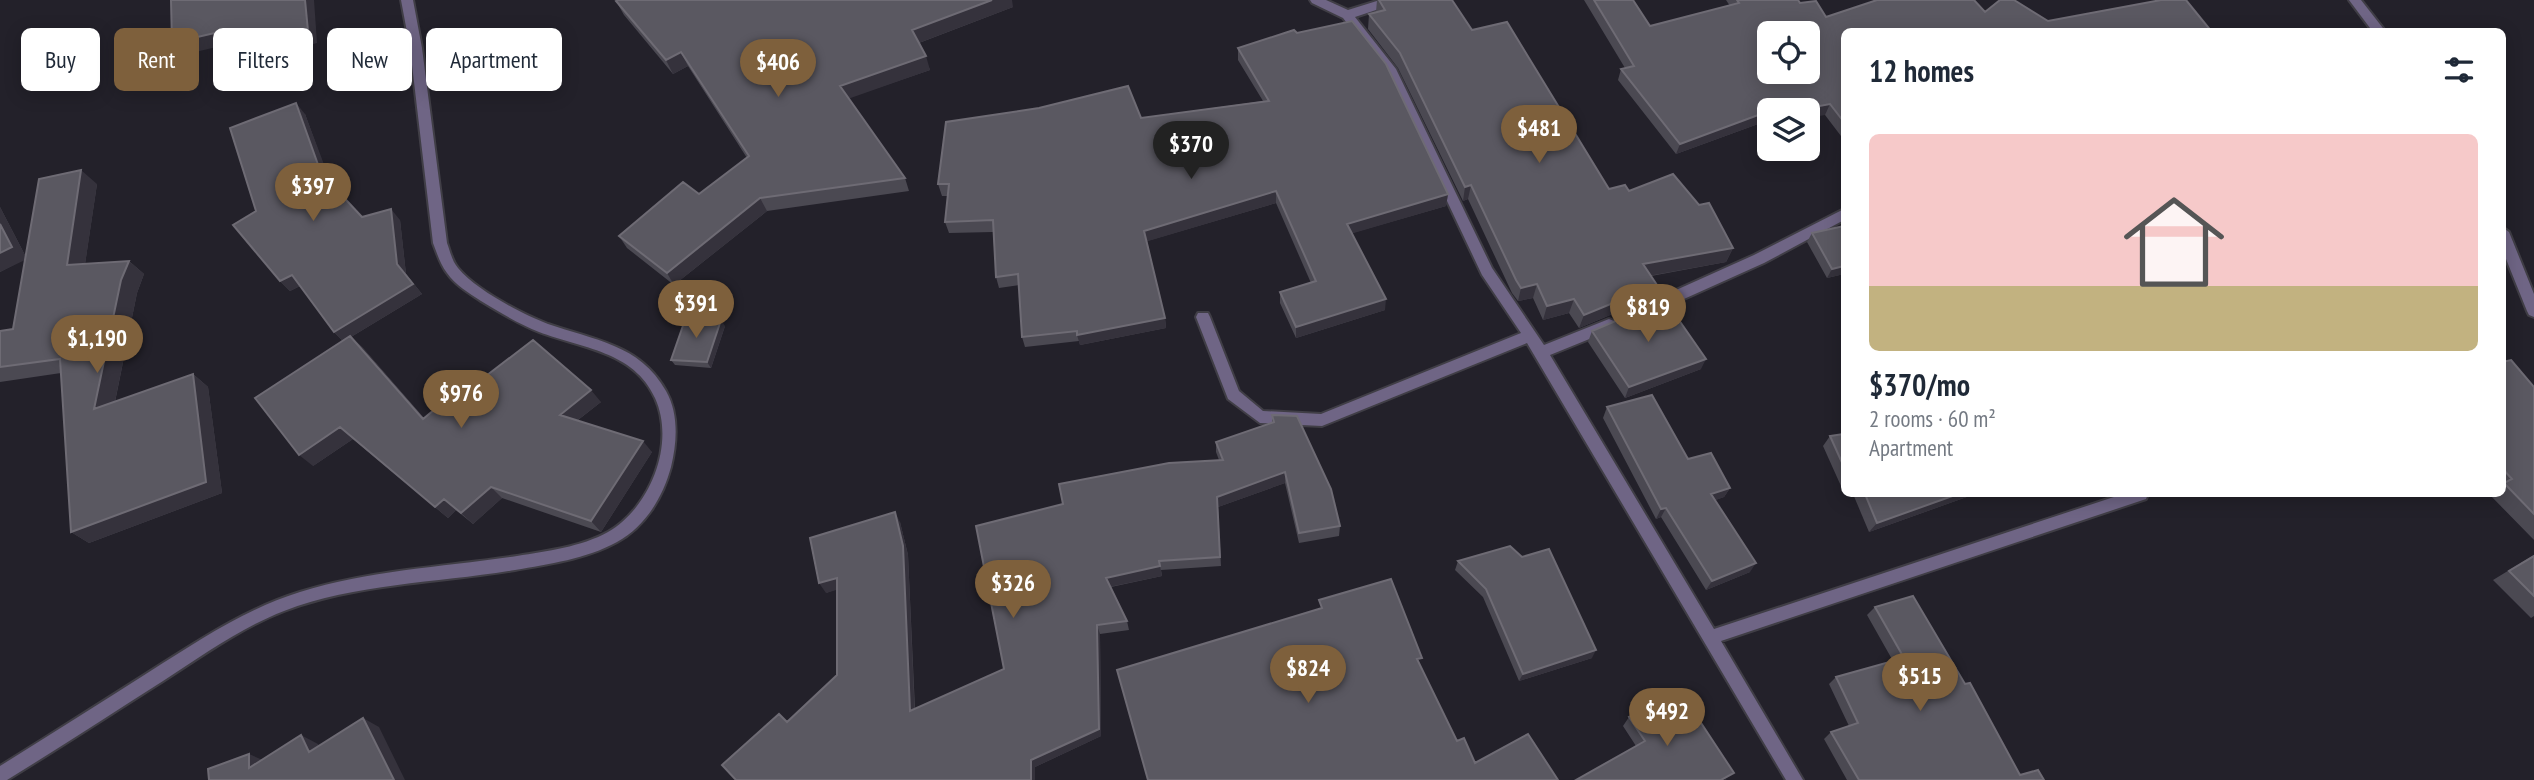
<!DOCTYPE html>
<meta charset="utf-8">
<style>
body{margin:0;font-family:"PT Sans Narrow",sans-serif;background:#f6f6f7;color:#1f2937;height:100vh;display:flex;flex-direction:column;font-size:26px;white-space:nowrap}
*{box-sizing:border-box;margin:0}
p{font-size:23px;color:#747a83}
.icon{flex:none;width:38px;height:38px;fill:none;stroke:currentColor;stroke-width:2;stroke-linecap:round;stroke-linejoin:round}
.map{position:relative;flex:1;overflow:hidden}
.panel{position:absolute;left:1841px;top:28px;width:665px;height:469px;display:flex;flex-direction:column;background:#fff;border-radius:10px;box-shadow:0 4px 18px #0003}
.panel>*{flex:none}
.banner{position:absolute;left:21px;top:28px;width:665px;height:63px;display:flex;gap:14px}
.tools{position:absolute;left:1757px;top:21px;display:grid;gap:14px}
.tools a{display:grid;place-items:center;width:63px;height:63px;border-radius:10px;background:#fff;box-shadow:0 4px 18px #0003;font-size:35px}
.price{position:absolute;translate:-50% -60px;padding:0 16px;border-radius:24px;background:#7e603c;color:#fff;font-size:23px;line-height:46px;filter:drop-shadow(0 2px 4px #0008)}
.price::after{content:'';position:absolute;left:50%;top:42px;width:21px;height:16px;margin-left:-10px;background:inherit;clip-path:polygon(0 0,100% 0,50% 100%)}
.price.current{background:#222;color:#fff}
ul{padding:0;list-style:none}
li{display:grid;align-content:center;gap:14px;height:371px;padding:0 28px}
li+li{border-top:2px solid #e0e1e3}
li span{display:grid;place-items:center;height:217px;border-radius:10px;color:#555}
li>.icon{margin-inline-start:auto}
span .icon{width:126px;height:126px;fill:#fffc;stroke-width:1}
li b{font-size:30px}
h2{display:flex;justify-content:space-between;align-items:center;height:84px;padding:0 28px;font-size:30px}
.pill{padding:0 24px;border-radius:10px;background:#fff;box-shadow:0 4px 18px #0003;font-size:24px;line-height:63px}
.pill.current{background:#7e603c;color:#fff}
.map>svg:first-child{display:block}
</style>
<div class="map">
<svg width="2534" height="780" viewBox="0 0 2534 780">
<rect width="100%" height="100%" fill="#23212a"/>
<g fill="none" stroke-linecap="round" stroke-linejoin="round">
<g stroke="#403e46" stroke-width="4">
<path id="minor" d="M401 0H413L422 48 447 243C450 251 452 261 458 268 476 290 522 314 548 324 593 340 640 344 666 391 679 414 677 442 671 467 663 497 645 527 617 542 586 559 549 564 515 570 439 583 357 583 284 611 240 628 202 656 163 681 111 714 59 748 7 780H0V766C50 735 100 703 149 672 198 641 245 609 300 592 370 570 445 567 517 556 547 551 581 547 608 532 650 508 676 444 655 398 634 351 581 348 539 332 519 324 499 312 481 301 469 293 455 285 447 273 440 264 437 253 433 243L410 48Z
M1310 0H1326L1348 10 1380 0H1399L1397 3 1355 17 1396 69 1492 268 1544 345 1609 319 1614 321 1616 325 1614 329 1550 355 1714 629 2123 494H2148L2146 499 1721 641 1803 780H1786L1527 343 1322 426 1260 423 1228 399 1196 317 1198 313H1208L1210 317 1239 391 1263 411 1321 414 1521 333 1482 275 1387 74 1343 18 1312 3Z
M2349 0H2361L2386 32H2373Z
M1844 209V220L1764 263 1655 312H1645L1643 308 1645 304 1754 255Z
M2502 227 2509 232 2534 294V317L2529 315 2527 311 2502 249Z"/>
</g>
<use href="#minor" fill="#6f6585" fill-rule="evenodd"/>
</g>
<path fill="#4b4952" d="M1377 0H1452L1472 30 1609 189 1629 191 1733 248 1726 262 1651 276V298L1579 328 1569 313 1543 320 1533 298 1518 301 1512 293 1468 199 1463 201 1398 68 1368 29 1369 14 1376 12Z
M1584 0H1633L1650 26 1730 6 1726 0H1798L1800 3 1826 17 1985 12 2048 21 2212 32H1844V140L1825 115 1808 110H1769V120L1676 154 1618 80 1621 69 1625 68Z
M616 1 1013 7 919 43 930 70 848 98 905 178 909 191 767 211 674 285 627 248 619 236 699 194 747 158 688 66 673 74 624 15Z
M1297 33 1448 194 1446 206 1352 233 1385 310 1296 338 1280 303V292L1311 283 1276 203 1147 241 1165 318 1166 328 1080 345 1079 341 1025 347 1022 337 1019 285 999 288 996 277 993 232 949 233 945 222 948 196H942L938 184 1141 118 1263 101 1238 60V48Z
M305 114 330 183 362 217 400 220 406 274 422 294 351 337 363 348 424 418 469 389 601 402 578 420 652 452 601 532 502 498 473 524 456 510 448 518 353 439 313 466 343 341 334 332 300 286 290 291 280 281 256 211Z
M97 184 85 264 129 261 144 274 137 293 115 402 193 374 208 387 222 493 89 543 71 532 61 373 0 382V331L13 329 25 259 0 272V207L26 257Z
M1812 233 1844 274 1827 278 1807 242Z
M725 326 711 368 675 365 671 360Z
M1592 331 1701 369 1625 398 1588 342Z
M2502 362 2534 387V540L2489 494H2502Z
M1607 407 1730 488 1724 497 1715 500 1750 572 1706 590 1661 517 1656 519 1603 418Z
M1272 415 1340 526 1339 536 1299 543 1285 483 1218 507 1221 566 1161 570 1162 576 1111 587 1127 621 1129 630 1100 634 1101 736 1035 767V780H736L787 722 837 675V589L826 593 900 522 908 555 915 709 1004 669 1063 504 1219 460 1216 452V442L1272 423Z
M1844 434V494H1851L1845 495 1823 446 1830 436Z
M1853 494H1975L1869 532Z
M2534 555V616L2531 618 2493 580Z
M1458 561 1592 658 1519 681 1483 597 1455 570Z
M1875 607 1965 684 2020 775 2044 780H1847L1824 739 1831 732 1849 726 1829 684 1836 677 1893 661 1867 615Z
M1629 717 1727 780 1636 746 1623 726Z"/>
<path fill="#35323c" d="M305 0H314L317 43 283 52 284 56 233 68 223 57 273 41Z
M992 0H1012L1013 7 916 44 912 30Z
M223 31 233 43 183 55 172 43Z
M681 52 688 66 673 74 666 60Z
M926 56 930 70 845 100 840 86Z
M296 103 305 114 331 183 321 173Z
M1830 104 1825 115 1808 118V110H1798Z
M1769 111V120L1676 154 1680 144Z
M81 170 97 184 83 278 67 265Z
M1471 185 1468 199 1463 201 1465 187Z
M1276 191V203L1145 242 1144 231Z
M1448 194 1446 206 1347 235V224Z
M760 198 767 211 674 285 667 273Z
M0 207 27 259 0 272Z
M391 209 400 220 406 274 422 294 351 337 363 348 435 431 334 332 397 264Z
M1733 248 1726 262 1637 278 1643 264Z
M129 261 144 274 137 293 111 421 94 409 121 280Z
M1844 266V274L1827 278 1832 269Z
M292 275 302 285 290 291 280 281Z
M1537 284 1533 298 1518 301 1521 288Z
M1657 285 1651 298 1579 328 1584 315Z
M1386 299 1385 310 1296 338V327Z
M1574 299 1569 313 1543 320 1547 306Z
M1165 318 1166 328 1080 345 1077 335Z
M721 320 725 326 711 368 707 362Z
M1706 359 1701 369 1625 398 1629 387Z
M193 374 208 387 222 493 89 543 71 532Z
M591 390 601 402 570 426 560 415Z
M340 427 353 439 313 466 299 455Z
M643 441 652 452 601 532 591 521Z
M1285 472V483L1218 507 1221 566 1217 497Z
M491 487 502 498 473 524 461 513Z
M1730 488 1724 497 1705 504 1711 494Z
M1958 494H1975L1869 532 1877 523Z
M444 499 456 510 448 518 435 507Z
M1666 508 1661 517 1656 519 1661 509Z
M895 512 900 522 908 555 915 719 910 711Z
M1756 563 1750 572 1706 590 1712 581Z
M1160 566 1162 576 1109 587 1106 578Z
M837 578 843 588 826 593 819 583Z
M1097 625 1100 634 1101 736 1035 767V780H1031V760Z
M1596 650 1592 658 1519 681 1523 674Z
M363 718 379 727 405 780H394Z
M301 735 318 744 326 760 309 752Z
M249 754 267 762 249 768Z"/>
<path fill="#5a5861" stroke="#6e6b74" stroke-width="2" fill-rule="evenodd" d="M171 0H305L308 31 273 41 275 44 223 57V31L172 43Z
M618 0H992L912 30 926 56 840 86 905 178 760 198 667 273 619 236 683 182 699 194 749 156 681 52 666 60 616 1Z
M1379 0H1452L1472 30 1507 22 1609 189 1625 185 1629 191 1673 174 1699 205 1709 203 1733 248 1643 264 1657 285 1584 315 1574 299 1547 306 1537 284 1521 288 1516 280 1471 185 1465 187 1400 53 1369 14 1385 10Z
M1594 0H1633L1650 26 1739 3 1737 0H1798L1800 3 1816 1 1826 17 1877 0H1974L1985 12 2000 0H2014L2048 21 2161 0H2186L2212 32H1844V122L1830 104 1798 110H1785L1782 106 1769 110V111L1680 144 1621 69 1634 66ZM1769 33H1808V72H1769Z
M1352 21 1386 64 1448 194 1347 224 1386 299 1296 327 1280 292 1316 281 1276 191 1144 231 1165 318 1077 335V331L1022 337 1018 274 996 277 993 220 945 222 949 184H938L946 122 1039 108 1128 86 1141 118 1269 101 1238 48 1294 30 1297 33Z
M296 103 321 173 362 217 391 209 397 264 413 284 334 332 292 275 280 281 233 225 256 211 230 128Z
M81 170 67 265 129 261 121 280 94 409 193 374 206 482 71 532 60 359 0 367V331L13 329 39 179Z
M0 224 12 247 0 253Z
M1844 226V266L1832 269 1812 233Z
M1665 300 1706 359 1629 387 1592 331Z
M686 317 721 320 707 362 671 360Z
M350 336 423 419 464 385 469 389 533 340 591 390 560 415 643 441 591 521 491 487 461 513 444 499 435 507 340 427 299 455 255 398Z
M2511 360 2534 387V514L2504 483 2512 479 2502 468V362Z
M1652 395 1688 459 1711 453 1730 488 1711 494 1756 563 1712 581 1666 508 1661 509 1607 407Z
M1272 415 1297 416 1331 489 1340 526 1299 533 1285 472 1217 497 1220 557 1159 561 1160 566 1106 578 1127 621 1097 625 1099 729 1031 760V780H736L722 765 779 714 787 722 837 675V578L819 583 810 538 895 512 903 546 910 711 1004 669 976 526 1063 504 1059 484 1169 463 1223 460 1216 442 1274 422Z
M1844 434V467L1830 436Z
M1865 494H1958L1877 523Z
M1510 546 1522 557 1549 549 1596 650 1523 674 1486 589 1458 561Z
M2534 556V596L2509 571Z
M1391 579 1422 658 1417 659 1457 741 1464 738 1475 763 1528 734 1558 780H1148L1117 670 1322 608 1319 600Z
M1913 596 1965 684 1970 683 2020 775 2038 770 2044 780H1859L1831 732 1858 723 1836 677 1904 658 1875 607Z
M1680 691 1734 773 1721 780H1576L1645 741 1629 717Z
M363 718 394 780H209L208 769 249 754V768L301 735 309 752Z"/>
</svg>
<div class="tools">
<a><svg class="icon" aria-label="locate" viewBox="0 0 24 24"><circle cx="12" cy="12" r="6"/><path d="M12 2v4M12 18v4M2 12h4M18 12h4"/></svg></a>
<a><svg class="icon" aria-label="layers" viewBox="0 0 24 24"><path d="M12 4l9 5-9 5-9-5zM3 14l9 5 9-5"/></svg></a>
</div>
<b class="price" style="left:778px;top:99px">$406</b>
<b class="price" style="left:1539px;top:165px">$481</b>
<b class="price current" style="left:1191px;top:181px">$370</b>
<b class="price" style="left:313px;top:223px">$397</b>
<b class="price" style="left:696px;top:340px">$391</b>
<b class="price" style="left:1648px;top:344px">$819</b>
<b class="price" style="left:97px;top:375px">$1,190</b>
<b class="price" style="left:461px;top:430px">$976</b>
<b class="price" style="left:1013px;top:620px">$326</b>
<b class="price" style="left:1308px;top:705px">$824</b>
<b class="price" style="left:1920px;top:713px">$515</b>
<b class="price" style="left:1667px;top:748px">$492</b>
<div class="banner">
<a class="pill">Buy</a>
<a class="pill current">Rent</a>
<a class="pill">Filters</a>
<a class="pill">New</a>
<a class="pill">Apartment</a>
</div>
<section class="panel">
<h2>12 homes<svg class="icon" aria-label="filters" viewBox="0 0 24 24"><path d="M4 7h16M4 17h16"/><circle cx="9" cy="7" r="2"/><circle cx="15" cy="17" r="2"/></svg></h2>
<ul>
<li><span style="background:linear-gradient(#f6c9c9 70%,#c2b280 0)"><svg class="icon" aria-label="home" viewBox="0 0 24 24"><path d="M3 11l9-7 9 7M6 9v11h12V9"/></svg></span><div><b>$370/mo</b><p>2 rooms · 60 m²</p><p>Apartment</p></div></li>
</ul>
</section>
</div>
